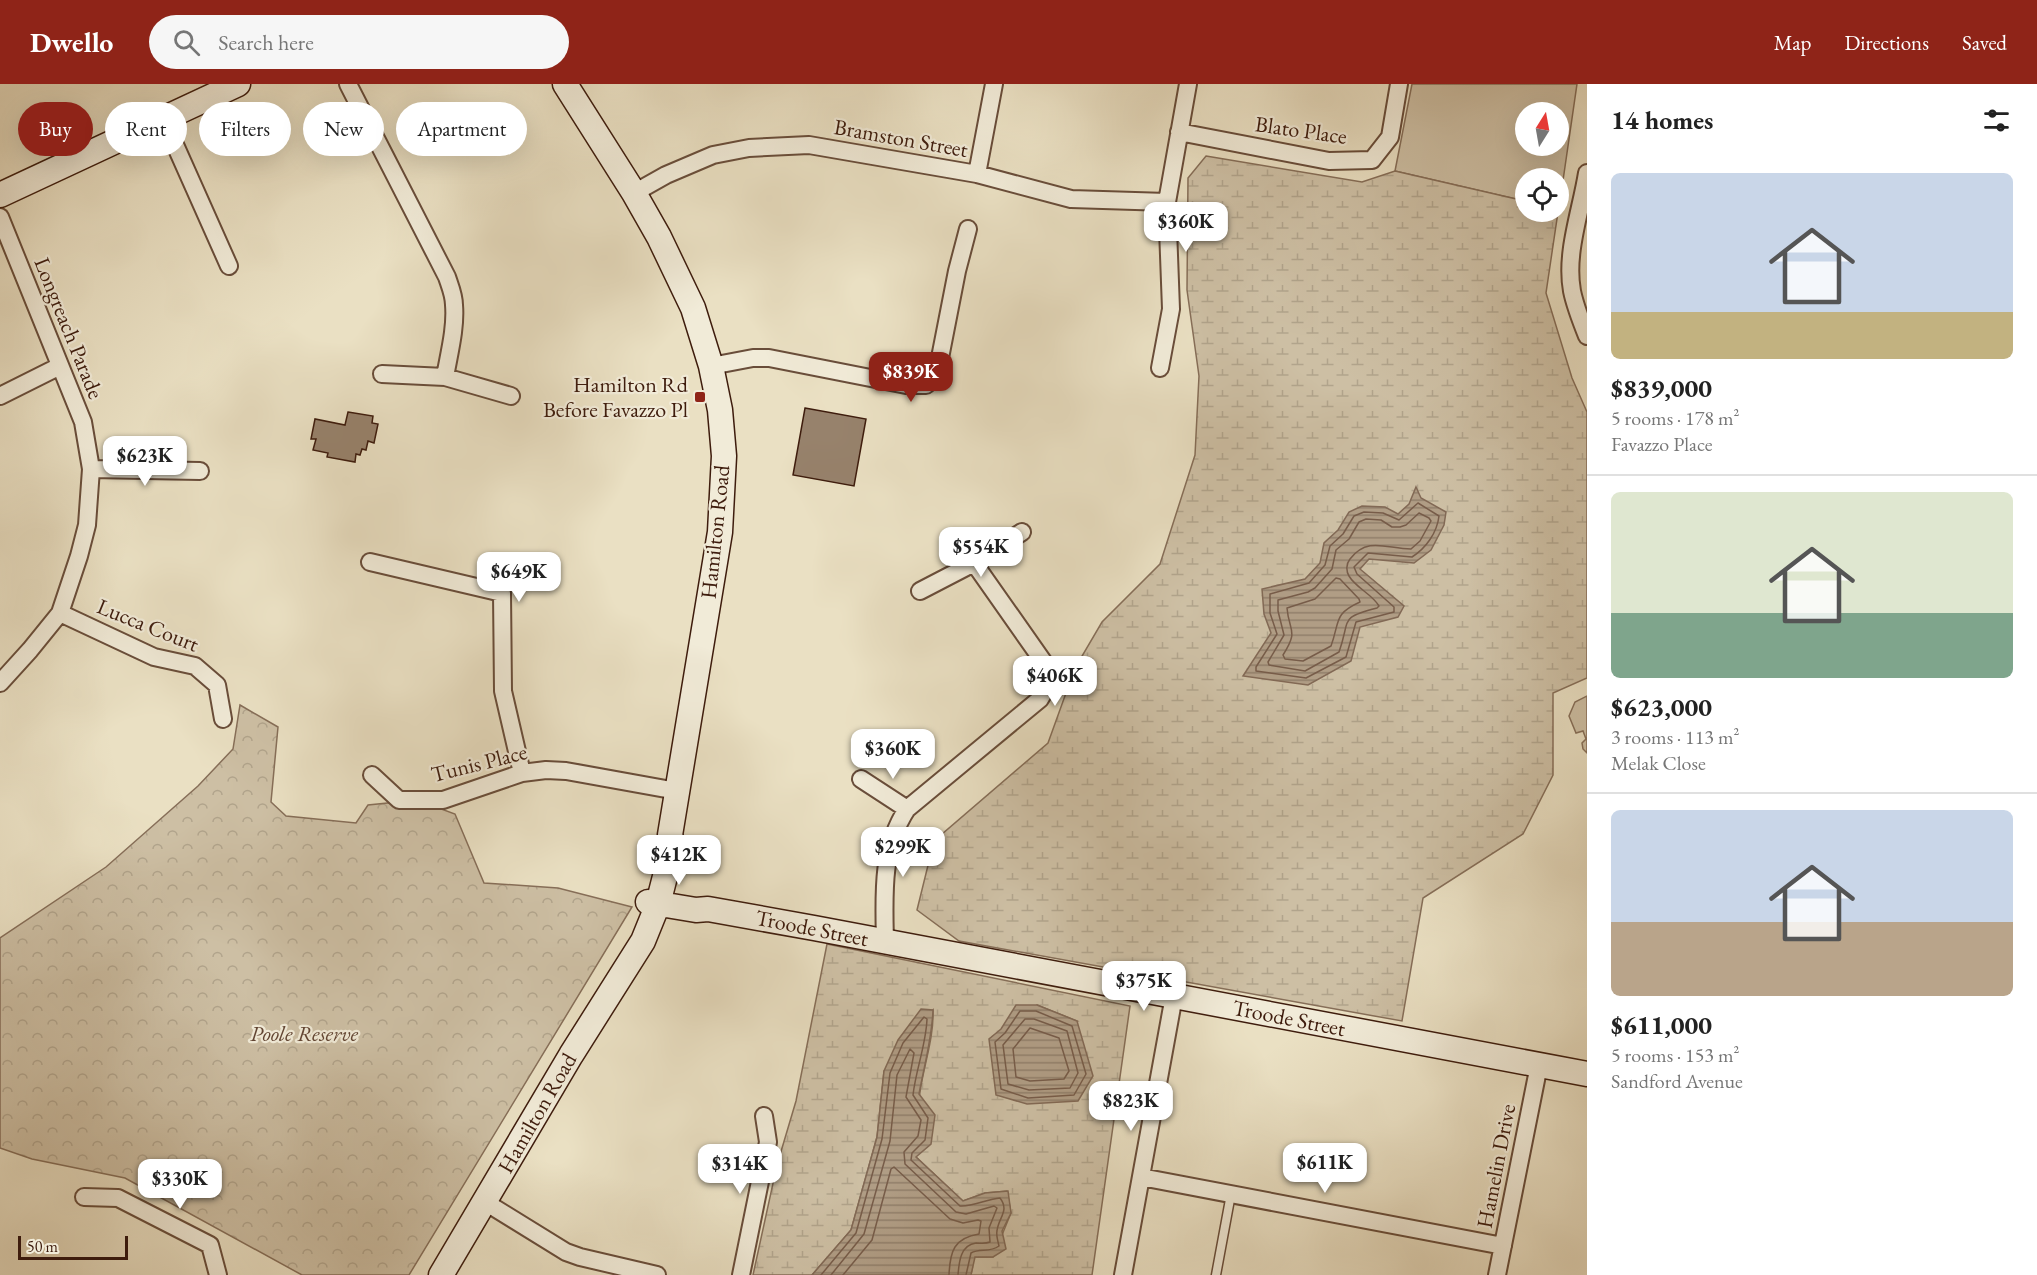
<!DOCTYPE html>
<meta charset="utf-8">
<style>
body{margin:0;font-family:"EB Garamond",serif;background:#f6f6f6;color:#222;height:100vh;display:flex;flex-direction:column;font-size:22px;white-space:nowrap}
*{box-sizing:border-box;margin:0}
p{font-size:20px;color:#767676}
.icon{flex:none;width:33px;height:33px;fill:none;stroke:currentColor;stroke-width:2;stroke-linecap:round;stroke-linejoin:round}
.map{position:relative;flex:1;overflow:hidden}
.side{display:flex;flex-direction:column;background:#fff;width:450px}
.side>*{flex:none}
.guide{position:absolute;left:18px;top:18px;width:570px;height:54px;display:flex;gap:12px}
.needle{width:39px;rotate:11deg}
.buttons{position:absolute;left:1515px;top:18px;display:grid;gap:12px}
.buttons a{display:grid;place-items:center;width:54px;height:54px;border-radius:50%;background:#fff;box-shadow:0 6px 24px #0002;font-size:30px}
.scale{position:absolute;left:18px;bottom:15px;width:110px;box-sizing:border-box;padding-left:6px;border:3px solid #3e1c0d;border-top:0;font-size:16px;line-height:21px;white-space:nowrap;color:#3e1c0d;-webkit-text-stroke:4px #f1ebd8;paint-order:stroke}
.price{position:absolute;translate:-50% -51px;padding:0 14px;border-radius:12px;background:#fff;color:#222;font-size:20px;line-height:39px;filter:drop-shadow(0 2px 3px #0008)}
.price::after{content:'';position:absolute;left:50%;top:36px;width:18px;height:14px;margin-left:-9px;background:inherit;clip-path:polygon(0 0,100% 0,50% 100%)}
.price.active{background:#8f2418;color:#fff}
ul{padding:0;list-style:none}
li{display:grid;align-content:center;gap:12px;height:318px;padding:0 24px}
li+li{border-top:2px solid #e0e0e0}
li span{display:grid;place-items:center;height:186px;border-radius:9px;color:#555}
li>.icon{margin-inline-start:auto}
span .icon{width:108px;height:108px;fill:#fffc;stroke-width:1}
li b{font-size:26px}
h2{display:flex;justify-content:space-between;align-items:center;height:72px;padding:0 24px;font-size:26px}
.tag{padding:0 21px;border-radius:27px;background:#fff;box-shadow:0 6px 24px #0002;font-size:21px;line-height:54px}
.tag.active{background:#8f2418;color:#fff}
header{display:flex;align-items:center;gap:36px;box-sizing:border-box;height:84px;padding:0 30px;background:#8f2418;color:#fff}
header strong{font-size:28px}
nav{display:flex;gap:33px;margin-inline-start:auto;font-size:21px}
.search{width:420px;height:54px;background:#f6f6f6;display:flex;align-items:center;gap:15px;box-sizing:border-box;padding:0 21px;border-radius:33px;color:#767676;font-size:22px}
main{display:flex;flex:1;min-height:0}
.map>svg:first-child{display:block}
</style>
<header>
<strong>Dwello</strong>
<div class="search"><svg class="icon" aria-label="search" viewBox="0 0 24 24"><circle cx="10" cy="10" r="6"/><path d="M15 15l6 6"/></svg>Search here</div>
<nav><a>Map</a><a>Directions</a><a>Saved</a></nav>
</header>
<main>
<div class="map">
<svg width="1587" height="1191" viewBox="0 0 1587 1191">
<defs>
<pattern id="wetland-marsh" width="20" height="14" patternUnits="userSpaceOnUse" patternTransform="scale(1.5)"><rect width="20" height="14" fill="#cdbfa4"/><path d="M1 5h8M5 5V1M11 12h8M15 12V8" fill="none" stroke="#b1a48c"/></pattern>
<pattern id="park-crowns" width="20" height="18" patternUnits="userSpaceOnUse" patternTransform="scale(1.5)"><rect width="20" height="18" fill="#cdbfa4"/><path d="M2 6a3 3 0 1 1 6 0M12 15a3 3 0 1 1 6 0" fill="none" stroke="#b1a48c"/></pattern>
<pattern id="water-rules" width="6" height="5" patternUnits="userSpaceOnUse" patternTransform="scale(1.5)"><rect width="6" height="5" fill="#b09d85"/><path d="M0 2.5h6" fill="none" stroke="#917f6b"/></pattern>
</defs>
<rect width="100%" height="100%" fill="#eae0c3"/>
<filter id="stains"><feTurbulence type="fractalNoise" baseFrequency=".00333" numOctaves="4"/><feColorMatrix values="0 0 0 0 .2 0 0 0 0 .09 0 0 0 0 .02 0 0 0 .5 -.17"/></filter>
<radialGradient id="worn" r=".72"><stop offset=".6" stop-color="#630" stop-opacity="0"/><stop offset="1" stop-color="#630" stop-opacity=".3"/></radialGradient>
<path fill="#cdbfa4" stroke="#866e58" stroke-width="1.5" fill-rule="evenodd" d="M1412 0H1577L1559 124 1558 94H1526L1525 117 1395 87ZM1526 28H1558V62H1526Z
M1587 612V669L1583 665 1582 659 1586 655 1583 647 1576 649 1569 632 1575 618Z"/>
<path fill="url(#wetland-marsh)" stroke="#866e58" stroke-width="1.5" fill-rule="evenodd" d="M1206 72 1362 98 1395 87 1525 117 1526 128H1558L1546 209 1572 294 1587 328V594L1553 609V691L1523 750 1423 814 1402 937 959 857 917 826 934 757 1048 659 1075 584 1102 538 1160 480 1195 371 1199 292 1187 206 1188 94Z
M827 860 1130 922 1092 1191H971L974 1173H993L1011 1129 1007 1107 985 1109 963 1117 916 1073C917 1051 917 1029 920 1008 924 980 934 954 933 926L884 987 877 1053 851 1146 812 1191H753L777 1081 796 1017ZM1037 921 1077 937 989 955Z"/>
<path fill="url(#park-crowns)" stroke="#866e58" stroke-width="1.5" d="M240 621 278 643 271 718 286 732 356 739 368 721 417 716 455 730 484 799 558 804 632 823 409 1191H302L125 1094 32 1075 0 1064V854L106 783 198 702 233 665Z"/>
<path fill="url(#water-rules)" stroke="#826955" stroke-width="1.5" d="M1416 403 1421 414 1446 428 1444 441 1431 466 1414 479 1369 475 1360 485 1404 522 1398 533 1360 543 1351 577 1308 601 1243 592 1271 549 1264 530 1262 505 1305 495 1320 479 1324 459 1338 446 1349 428 1362 422 1385 423 1398 430 1409 420Z
M1016 921H1037L1077 937 1093 992 1078 1017 1027 1020 996 1011 989 955 1001 945Z
M921 925 933 926C932 955 924 982 919 1010L935 1031 931 1060 916 1073 963 1117 985 1109 1008 1107 1011 1129 1002 1147 1006 1165 993 1173H975L971 1191H812L851 1146 877 1053 884 987 898 956Z"/>
<g fill="none" stroke-linecap="round" stroke-linejoin="round">
<path stroke="#775c49" stroke-width="1.5" d="M1418 419 1439 432C1437 449 1426 464 1412 473L1368 469 1354 483 1357 490 1394 523V528L1356 538 1346 573 1306 594 1256 587V583L1277 550 1270 529V510L1309 499 1325 481 1330 462 1343 450 1354 432 1364 428 1383 429 1399 436Z
M1419 429 1429 434 1431 437 1420 457 1411 465C1387 465 1368 452 1350 475 1346 480 1346 487 1349 492 1356 504 1372 510 1379 522L1377 524C1338 534 1351 535 1339 568L1305 587 1269 581 1268 578 1284 551 1278 527V516L1308 508 1315 504 1332 485 1336 466 1349 455 1359 438 1366 435 1381 436 1392 443H1400L1406 441Z
M1336 494 1340 495 1359 515 1360 518C1333 530 1340 538 1331 562L1303 577 1285 575 1283 571C1299 546 1289 548 1287 524L1315 515Z
M1020 927H1036L1072 942 1086 990 1074 1011 1028 1014 1001 1005 995 958 1005 949Z
M1025 935H1034L1067 947 1078 989 1070 1004 1029 1006 1008 1000 1003 961Z
M1030 944 1059 954 1069 987 1064 995 1030 997 1016 993 1013 965Z
M821 1191 856 1149 882 1055 890 989 903 959 924 933 927 935C926 961 916 985 913 1011L928 1034 925 1056 912 1069 911 1076 960 1122C972 1123 987 1115 1000 1114 1010 1127 998 1134 997 1147 996 1151 998 1158 999 1162 989 1169 980 1164 971 1169L966 1191
M831 1191 864 1150 890 1057 897 991 910 965 914 969 906 1013 921 1036 918 1052 904 1068 905 1080 956 1128 966 1130 994 1122 997 1124 989 1144 990 1158C985 1160 981 1159 976 1159 960 1161 959 1179 958 1191
M843 1191 872 1156 891 1085 894 1083 950 1135 963 1139 978 1136 981 1137 979 1150C954 1154 950 1167 949 1191"/>
</g>
<path fill="#97826c" stroke="#3e1c0d" stroke-width="1.5" d="M805 324 866 335 854 402 793 391Z
M348 328 373 332 372 339 378 340 374 359 368 357 366 366 362 365 360 371 356 370 355 378 327 373 328 369 313 366 316 355H311L315 335 345 341Z"/>
<g fill="none" stroke-linecap="round" stroke-linejoin="round">
<g stroke="#694d3a" stroke-width="11">
<path id="lane" d="M1216 1191 1231 1110"/>
</g>
<g stroke="#694d3a" stroke-width="20">
<path id="street" d="M348 0 447 193C450 202 454 211 454 221 456 244 449 270 445 293
M164 36 229 182
M1179 48 1329 77 1372 76 1390 53 1399 0
M1587 89C1581 127 1565 169 1572 207 1575 222 1581 237 1587 252
M977 90 994 0
M634 109 666 91 713 71 749 64 809 61 977 90 1071 115 1167 118
M0 133 83 338 91 385 87 441 79 472 60 529 30 566 0 599
M711 282 753 274H769L906 301H926L933 294 939 279 957 187 968 145
M1160 284 1171 225 1167 118 1188 0
M382 290 445 293 511 312
M0 312 60 282
M91 385 200 387
M370 478 502 509 503 607 522 689
M920 507 974 479 1022 448
M60 529 154 573 195 582 217 601 223 635
M372 691 399 716H443L522 689 546 686 566 687 677 707
M861 695 907 725
M885 858C884 813 881 764 907 725L1040 615C1048 603 1050 593 1045 580L974 479
M1141 1093 1503 1162
M84 1113 118 1114 210 1161 218 1191
M485 1118 566 1168 580 1173 657 1191
M741 1191 768 1058 764 1032
M1123 1191 1174 912
M1497 1191 1539 981"/>
</g>
<g stroke="#3e1c0d" stroke-width="27">
<path id="secondary" d="M0 111 238 0
M648 818 696 826 708 825 814 844 1587 990
M441 1191 571 971 643 857 658 820 673 761 670 751 720 448 724 372 720 326 711 282 693 224 659 153 634 109 565 0"/>
</g>
<use href="#lane" stroke="#f1ebd8" stroke-width="8"/>
<use href="#street" stroke="#f1ebd8" stroke-width="16"/>
<use href="#secondary" stroke="#f1ebd8" stroke-width="24"/>
</g>
<rect fill="#8f2418" stroke="#f1ebd8" stroke-width="2" x="694" y="307" width="12" height="12" rx="3"/>
<g text-anchor="middle" dominant-baseline="central" stroke-width="4.5" stroke-linejoin="round" paint-order="stroke">
<g font-size="22" fill="#3e1c0d" stroke="#f1ebd8">
<text transform="translate(1301 46) rotate(8)">Blato Place</text>
<text transform="translate(901 54) rotate(10)">Bramston Street</text>
<text transform="translate(69 244) rotate(68)">Longreach Parade</text>
<text transform="translate(715 448) rotate(-84)">Hamilton Road</text>
<text transform="translate(148 541) rotate(22)">Lucca Court</text>
<text transform="translate(479 679) rotate(-14)">Tunis Place</text>
<text transform="translate(812 844) rotate(11)">Troode Street</text>
<text transform="translate(1289 934) rotate(11)">Troode Street</text>
<text transform="translate(537 1029) rotate(-60)">Hamilton Road</text>
<text transform="translate(1496 1082) rotate(-79)">Hamelin Drive</text>
</g>
<g font-size="22" fill="#3e1c0d" stroke="#f1ebd8" text-anchor="end">
<text x="688" y="300">Hamilton Rd<tspan x="688" dy="25">Before Favazzo Pl</tspan></text>
</g>
<g font-size="22" font-style="italic" fill="#624533" stroke="#f1ebd8">
<text x="304" y="949">Poole Reserve</text>
</g>
</g>
<rect width="100%" height="100%" filter="url(#stains)"/>
<rect width="100%" height="100%" fill="url(#worn)"/>
</svg>
<div class="buttons">
<a><svg class="needle" viewBox="-14 -14 28 28"><path d="M0-13l5 13h-10z" fill="#e53935"/><path d="M0 13l5-13h-10z" fill="#767676"/></svg></a>
<a><svg class="icon" aria-label="locate" viewBox="0 0 24 24"><circle cx="12" cy="12" r="6"/><path d="M12 2v4M12 18v4M2 12h4M18 12h4"/></svg></a>
</div>
<div class="scale">50 m</div>
<b class="price" style="left:1186px;top:169px">$360K</b>
<b class="price active" style="left:911px;top:319px">$839K</b>
<b class="price" style="left:145px;top:403px">$623K</b>
<b class="price" style="left:981px;top:494px">$554K</b>
<b class="price" style="left:519px;top:519px">$649K</b>
<b class="price" style="left:1055px;top:623px">$406K</b>
<b class="price" style="left:893px;top:696px">$360K</b>
<b class="price" style="left:903px;top:794px">$299K</b>
<b class="price" style="left:679px;top:802px">$412K</b>
<b class="price" style="left:1144px;top:928px">$375K</b>
<b class="price" style="left:1131px;top:1048px">$823K</b>
<b class="price" style="left:1325px;top:1110px">$611K</b>
<b class="price" style="left:740px;top:1111px">$314K</b>
<b class="price" style="left:180px;top:1126px">$330K</b>
<div class="guide">
<a class="tag active">Buy</a>
<a class="tag">Rent</a>
<a class="tag">Filters</a>
<a class="tag">New</a>
<a class="tag">Apartment</a>
</div>
</div>
<section class="side">
<h2>14 homes<svg class="icon" aria-label="filters" viewBox="0 0 24 24"><path d="M4 7h16M4 17h16"/><circle cx="9" cy="7" r="2"/><circle cx="15" cy="17" r="2"/></svg></h2>
<ul>
<li><span style="background:linear-gradient(#c9d6e8 75%,#c2b280 0)"><svg class="icon" aria-label="home" viewBox="0 0 24 24"><path d="M3 11l9-7 9 7M6 9v11h12V9"/></svg></span><div><b>$839,000</b><p>5 rooms · 178 m²</p><p>Favazzo Place</p></div></li>
<li><span style="background:linear-gradient(#dfe7d0 65%,#7fa58c 0)"><svg class="icon" aria-label="home" viewBox="0 0 24 24"><path d="M3 11l9-7 9 7M6 9v11h12V9"/></svg></span><div><b>$623,000</b><p>3 rooms · 113 m²</p><p>Melak Close</p></div></li>
<li><span style="background:linear-gradient(#c9d6e8 60%,#b9a48a 0)"><svg class="icon" aria-label="home" viewBox="0 0 24 24"><path d="M3 11l9-7 9 7M6 9v11h12V9"/></svg></span><div><b>$611,000</b><p>5 rooms · 153 m²</p><p>Sandford Avenue</p></div></li>
</ul>
</section>
</main>
